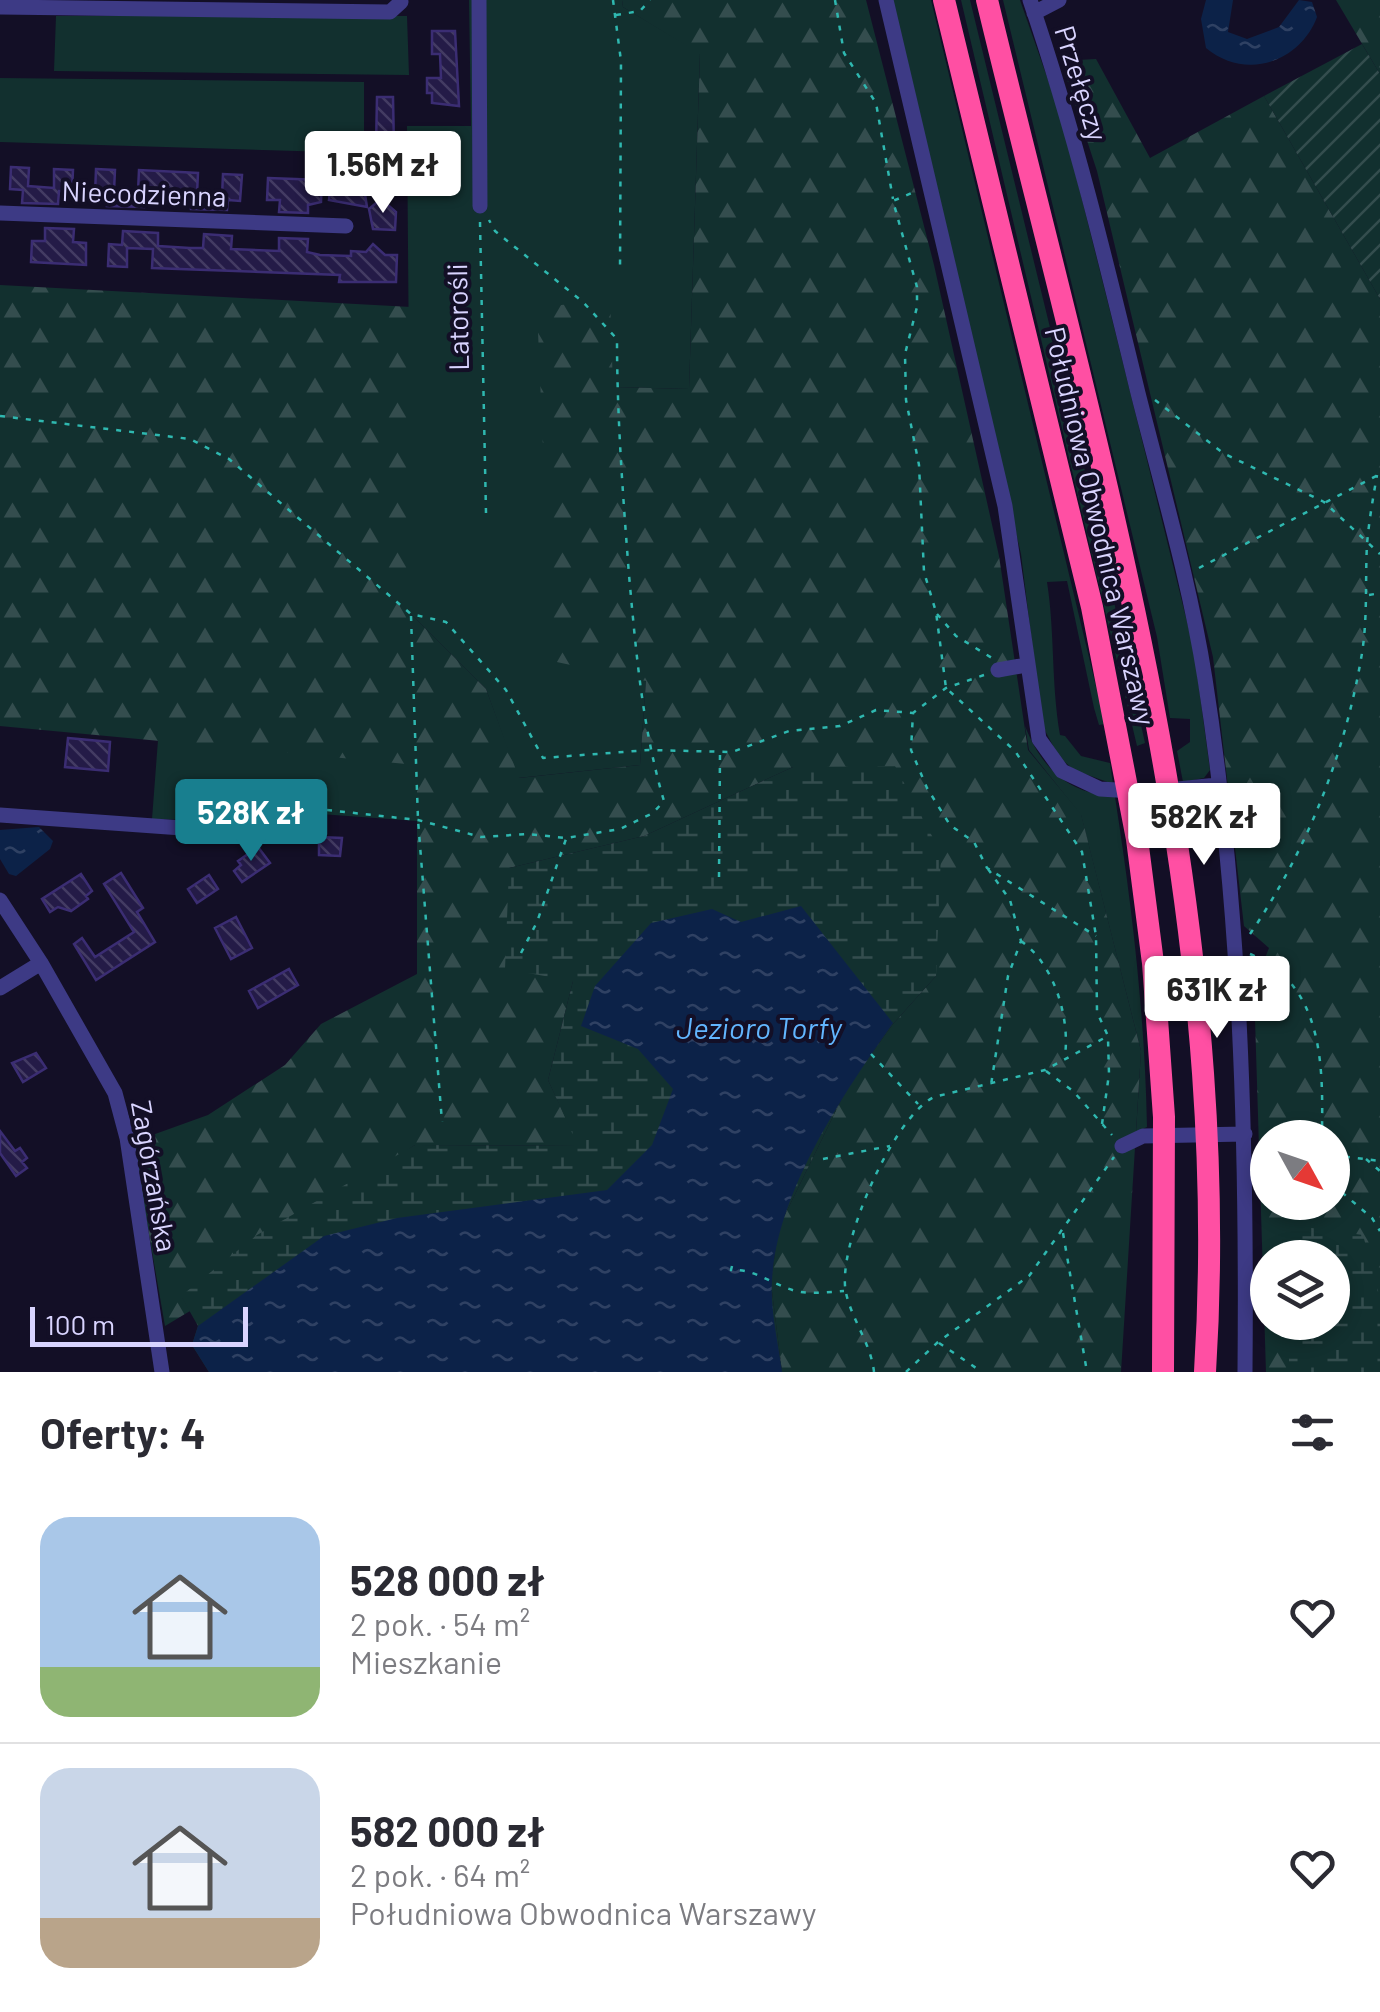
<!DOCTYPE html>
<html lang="pl">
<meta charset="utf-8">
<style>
body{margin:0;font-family:Barlow,sans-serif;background:#f7f7f7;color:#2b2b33;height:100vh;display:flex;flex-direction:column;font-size:38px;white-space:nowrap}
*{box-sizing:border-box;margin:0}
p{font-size:32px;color:#7c7c81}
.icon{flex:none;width:55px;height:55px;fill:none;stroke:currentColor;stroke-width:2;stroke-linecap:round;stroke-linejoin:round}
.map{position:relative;height:1372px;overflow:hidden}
.panel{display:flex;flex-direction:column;background:#fff;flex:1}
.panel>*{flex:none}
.needle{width:65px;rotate:130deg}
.controls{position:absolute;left:1250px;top:1120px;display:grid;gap:20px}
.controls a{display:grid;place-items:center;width:100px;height:100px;border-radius:50%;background:#fff;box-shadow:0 5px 15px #0003;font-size:50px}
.scale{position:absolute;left:30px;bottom:25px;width:218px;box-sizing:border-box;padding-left:10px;border:5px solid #d9d4ff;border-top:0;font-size:28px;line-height:35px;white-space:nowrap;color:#d9d4ff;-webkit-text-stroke:8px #130f26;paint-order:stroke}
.price{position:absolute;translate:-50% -85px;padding:0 22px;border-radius:10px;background:#fff;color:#222;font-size:32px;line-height:65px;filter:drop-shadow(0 2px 5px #0008)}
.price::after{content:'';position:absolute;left:50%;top:60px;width:30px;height:22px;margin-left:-15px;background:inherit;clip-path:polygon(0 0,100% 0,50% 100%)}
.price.active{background:#187f8f;color:#fff}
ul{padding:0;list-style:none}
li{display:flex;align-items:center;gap:30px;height:250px;padding:0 40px}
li+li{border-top:2px solid #e1e1e2}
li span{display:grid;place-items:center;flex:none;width:280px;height:200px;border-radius:30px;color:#555}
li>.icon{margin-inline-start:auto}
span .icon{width:120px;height:120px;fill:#fffc;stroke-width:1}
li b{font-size:42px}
h2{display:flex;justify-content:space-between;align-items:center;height:120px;padding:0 40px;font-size:42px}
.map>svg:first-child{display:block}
</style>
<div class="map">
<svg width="1380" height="1372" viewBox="0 0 1380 1372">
<defs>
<pattern id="forest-firs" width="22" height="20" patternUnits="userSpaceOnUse" patternTransform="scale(2.5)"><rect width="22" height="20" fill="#12302f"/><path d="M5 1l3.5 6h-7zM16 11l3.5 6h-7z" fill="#344d4e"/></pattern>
<pattern id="wetland-marsh" width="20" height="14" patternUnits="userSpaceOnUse" patternTransform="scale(2.5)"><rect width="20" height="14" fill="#12302f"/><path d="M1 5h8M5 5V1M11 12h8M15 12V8" fill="none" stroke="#344d4e"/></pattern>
<pattern id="garden-furrows" width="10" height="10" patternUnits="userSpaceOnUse" patternTransform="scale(2.5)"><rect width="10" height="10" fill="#12302f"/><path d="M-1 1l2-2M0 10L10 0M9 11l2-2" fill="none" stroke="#344d4e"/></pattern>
<pattern id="water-ripples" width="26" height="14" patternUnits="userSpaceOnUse" patternTransform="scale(2.5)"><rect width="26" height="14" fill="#0c2248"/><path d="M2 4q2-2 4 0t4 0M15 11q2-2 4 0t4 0" fill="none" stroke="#2f4163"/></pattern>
<pattern id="building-back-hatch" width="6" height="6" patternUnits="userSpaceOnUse" patternTransform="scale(2.5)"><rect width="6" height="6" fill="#241b47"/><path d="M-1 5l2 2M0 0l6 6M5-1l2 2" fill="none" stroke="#433b63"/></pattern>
</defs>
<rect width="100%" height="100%" fill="#130f26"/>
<path fill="#12302f" d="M469 0H622L623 7 700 53 689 389 613 387 538 308 646 681 640 765 518 778 486 689 411 614 407 126H471Z
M891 0H931L1105 724 1099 725 1094 708 1067 581 1047 582C1055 633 1051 682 1060 735L1065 736 1081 756 1110 763 1113 784 1074 770 1059 757 1042 725 1021 554Z
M961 0H970L1087 479 1145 743 1137 746Z
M1003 0H1020L1062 120 1115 331 1194 650 1210 770 1204 778 1183 782 1177 751 1190 742V719L1170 718 1157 637Z
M56 16H407L409 75 54 71Z
M0 78 364 82V153L0 142Z
M1025 726C1042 769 1068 793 1115 797 1132 906 1145 1016 1147 1127L1136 1132 1141 1051 1081 815 1029 750Z
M158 740 417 764V821L320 814 321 805 227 798 198 820 152 819Z"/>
<path fill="url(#forest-firs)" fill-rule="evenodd" d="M622 0H866L934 265 999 556 1028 750 1081 814 1141 1051 1121 1372H782L771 1283 778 1229 848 1086 893 1024 936 976 793 767 644 836 509 868 573 981 548 1080 579 1146 415 1145 182 1297 190 1311 165 1326 133 1142 208 1115 285 1065 321 1024 417 974V765L0 726V285L411 307V614L486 689 519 778 640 765 646 681 552 661 537 308 610 299 613 387 689 389 700 54 623 7Z
M1336 0H1380V74Z
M1096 59 1150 158 1264 96 1380 299V1372H1266L1254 986 1269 948 1244 926 1213 657 1097 171 1061 61ZM1268 1138H1332V1202H1268ZM1268 1258H1332V1322H1268Z"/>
<path fill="url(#wetland-marsh)" d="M895 766 941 853 936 976 893 1024 848 1086 778 1229 771 1283 782 1372H209L192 1345 198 1326 181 1296 257 1235 415 1145 578 1146 548 1080 573 981 505 969 509 868 644 836 793 767Z
M1290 1225 1363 1235 1380 1298V1372H1289V1323L1332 1322V1258L1290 1257Z"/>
<path fill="url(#garden-furrows)" d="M1362 44 1380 74V299L1264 96Z"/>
<path fill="url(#water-ripples)" d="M1206 0H1233L1228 32 1247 39 1279 27 1299 0 1312 2 1317 17C1300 62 1246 81 1206 48L1201 19Z
M39 827 53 841 50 849 16 876 9 874 0 859V830Z
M801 906 893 1023C843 1094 777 1192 772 1280 770 1309 778 1342 782 1372H209L192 1345 198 1326 324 1236 397 1218 607 1190 652 1145 673 1089 638 1049 581 1026 595 986 651 923 712 909 741 922Z"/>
<path fill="url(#building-back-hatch)" stroke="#3b2d73" stroke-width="2.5" d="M432 31H455L459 106 432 103V93H427V78H441L440 54H432Z
M377 97H393L394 148 376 147Z
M11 167 29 168 28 186 54 188V169L73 170 72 192 59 191 58 204 22 203 23 190 10 189Z
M96 169 115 170 114 191 138 192 139 170 180 172 198 173 197 194 222 196 223 174 242 175 240 201 228 200 227 210 191 209V199L157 197H144V207L107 206 108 195H95Z
M344 175H362L367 207 329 200 330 190H344Z
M268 178 322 180 321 202 308 205V213L279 212 280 200H267Z
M381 199 396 212 395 230 373 229 369 209Z
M45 228 74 229 73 242 86 243V265L31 262 32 241H45Z
M123 231 158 233V246L190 248H203L204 234 232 236 231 249 279 251V238L308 239 307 252 320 255 351 256V251L366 252 373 244 385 255H397L396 282H339L340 275 152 268 153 249 127 248V267L108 266 109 244 122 245Z
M68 738 110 742 108 771 65 767Z
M319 837 342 838 340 856 319 855Z
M258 847 270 863 242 882 234 871 241 865 238 861Z
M121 873 143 908 137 912 155 942 96 980 74 944 82 938 95 957 134 932 104 884Z
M81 874 92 891 86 896 88 899 71 911 58 907 50 912 42 899Z
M209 875 218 889 197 903 188 889Z
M236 917 252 948 231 959 215 928Z
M289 969 298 985 258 1008 249 991Z
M36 1053 46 1068 23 1082 12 1063Z
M0 1131 15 1151 20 1148 27 1158 22 1162 27 1168 16 1176 0 1153Z"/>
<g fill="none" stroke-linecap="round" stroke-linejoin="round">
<path stroke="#2fb8b0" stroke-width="2.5" stroke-dasharray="5 8" stroke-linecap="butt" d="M613 0 621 61 620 272
M835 0 844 53 876 103 893 199
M616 15 640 11 650 0
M480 222 486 513
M1155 400 1223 453 1324 502 1380 554
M0 416 190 439 229 459 411 614 446 622 506 690 543 758 649 750 732 752 789 731 840 726 876 710 913 713
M1199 568 1380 474
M1369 595 1380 593
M937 614 956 636 992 658
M411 616 418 820 442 1122
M984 675 946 688 913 713 911 750 927 788 950 825 974 842 987 868 1096 936
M327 810 418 820 481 837 528 834 566 838 620 829 653 813 664 801C642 727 636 651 629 575 623 496 617 418 617 339L583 302 495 231 489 220
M988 869 1010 900 1021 941 1008 976 991 1085
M719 877 720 754
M1250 934C1306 852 1344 757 1361 659 1368 621 1365 582 1367 544 1369 521 1373 498 1377 475
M1021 941C1054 964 1070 1017 1065 1056
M521 953 537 922 566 839
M1250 954C1323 984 1323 1064 1322 1130L1327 1138
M871 1054 918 1104
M1046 1071 1073 1091 1112 1135
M1102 1124 1109 1074 1108 1038
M1332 1155 1380 1161
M823 1159 890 1146
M1366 1159 1380 1171
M1332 1184 1372 1218 1380 1231
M1063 1233 1087 1372
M732 1266 731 1270C756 1268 776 1288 801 1292 815 1294 830 1292 844 1291
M939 1343 982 1372
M874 1372C871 1344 852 1320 846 1293 836 1247 893 1117 934 1097L1045 1070 1108 1036 1097 1012 1096 936 1082 852 1015 751 946 688 936 612 924 572 919 465 906 400 905 354 917 307V287L893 201 914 192
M906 1372 938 1342 1029 1276 1114 1157"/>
<path stroke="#3d3a85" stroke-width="15" d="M479 0 480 206
M886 0 1005 506 1039 739 1062 771 1100 789 1149 792 1217 785
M1030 0C1074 129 1106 261 1138 393 1162 488 1190 583 1205 679 1241 908 1247 1141 1245 1372
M0 7 390 12 401 2
M1034 13 1059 0
M0 213 346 226
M998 670 1026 665
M0 815 182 828 206 822 238 802 314 808
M0 900 41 963 115 1093 127 1138 162 1372
M0 988 41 963
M1122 1146 1143 1136 1245 1134"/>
<path stroke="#ff4fa3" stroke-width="22" d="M944 0 1092 607 1137 839 1153 963 1164 1117 1163 1372
M987 0C1096 451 1235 903 1205 1372"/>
</g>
<g text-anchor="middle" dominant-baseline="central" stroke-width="8" stroke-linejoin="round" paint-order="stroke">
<g font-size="28" fill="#d9d4ff" stroke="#130f26">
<text transform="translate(1082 83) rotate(73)">Przełęczy</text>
<text transform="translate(144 193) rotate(2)">Niecodzienna</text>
<text transform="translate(457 317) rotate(-91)">Latorośli</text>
<text transform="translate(1101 526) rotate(77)">Południowa Obwodnica Warszawy</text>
<text transform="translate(155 1176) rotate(80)">Zagórzańska</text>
</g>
<g font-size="30" font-style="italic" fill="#62b6ff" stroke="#130f26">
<text x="759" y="1027">Jezioro Torfy</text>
</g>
</g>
</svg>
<div class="controls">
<a><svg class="needle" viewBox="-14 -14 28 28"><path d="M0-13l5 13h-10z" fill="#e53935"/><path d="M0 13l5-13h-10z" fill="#7c7c81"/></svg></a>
<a><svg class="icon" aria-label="layers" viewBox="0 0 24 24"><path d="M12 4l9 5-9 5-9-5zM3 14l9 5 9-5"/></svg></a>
</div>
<div class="scale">100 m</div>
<b class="price" style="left:383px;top:216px">1.56M zł</b>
<b class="price active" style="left:251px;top:864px">528K zł</b>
<b class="price" style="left:1204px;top:868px">582K zł</b>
<b class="price" style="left:1217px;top:1041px">631K zł</b>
</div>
<section class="panel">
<h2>Oferty: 4<svg class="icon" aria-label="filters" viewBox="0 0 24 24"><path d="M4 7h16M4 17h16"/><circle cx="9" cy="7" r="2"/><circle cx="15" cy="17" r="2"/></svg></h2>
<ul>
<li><span style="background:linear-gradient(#a9c7e8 75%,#8fb573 0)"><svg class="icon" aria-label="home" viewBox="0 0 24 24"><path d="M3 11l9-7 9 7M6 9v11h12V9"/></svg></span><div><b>528 000 zł</b><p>2 pok. · 54 m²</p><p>Mieszkanie</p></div><svg class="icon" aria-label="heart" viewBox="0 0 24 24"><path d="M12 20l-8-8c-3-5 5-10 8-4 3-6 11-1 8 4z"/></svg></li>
<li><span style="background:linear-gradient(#c9d6e8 75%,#b9a48a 0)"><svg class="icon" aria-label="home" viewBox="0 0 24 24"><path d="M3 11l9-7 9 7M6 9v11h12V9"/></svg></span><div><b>582 000 zł</b><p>2 pok. · 64 m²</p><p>Południowa Obwodnica Warszawy</p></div><svg class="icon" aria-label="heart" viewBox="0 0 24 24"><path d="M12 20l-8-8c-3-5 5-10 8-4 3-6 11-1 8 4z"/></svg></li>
</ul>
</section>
